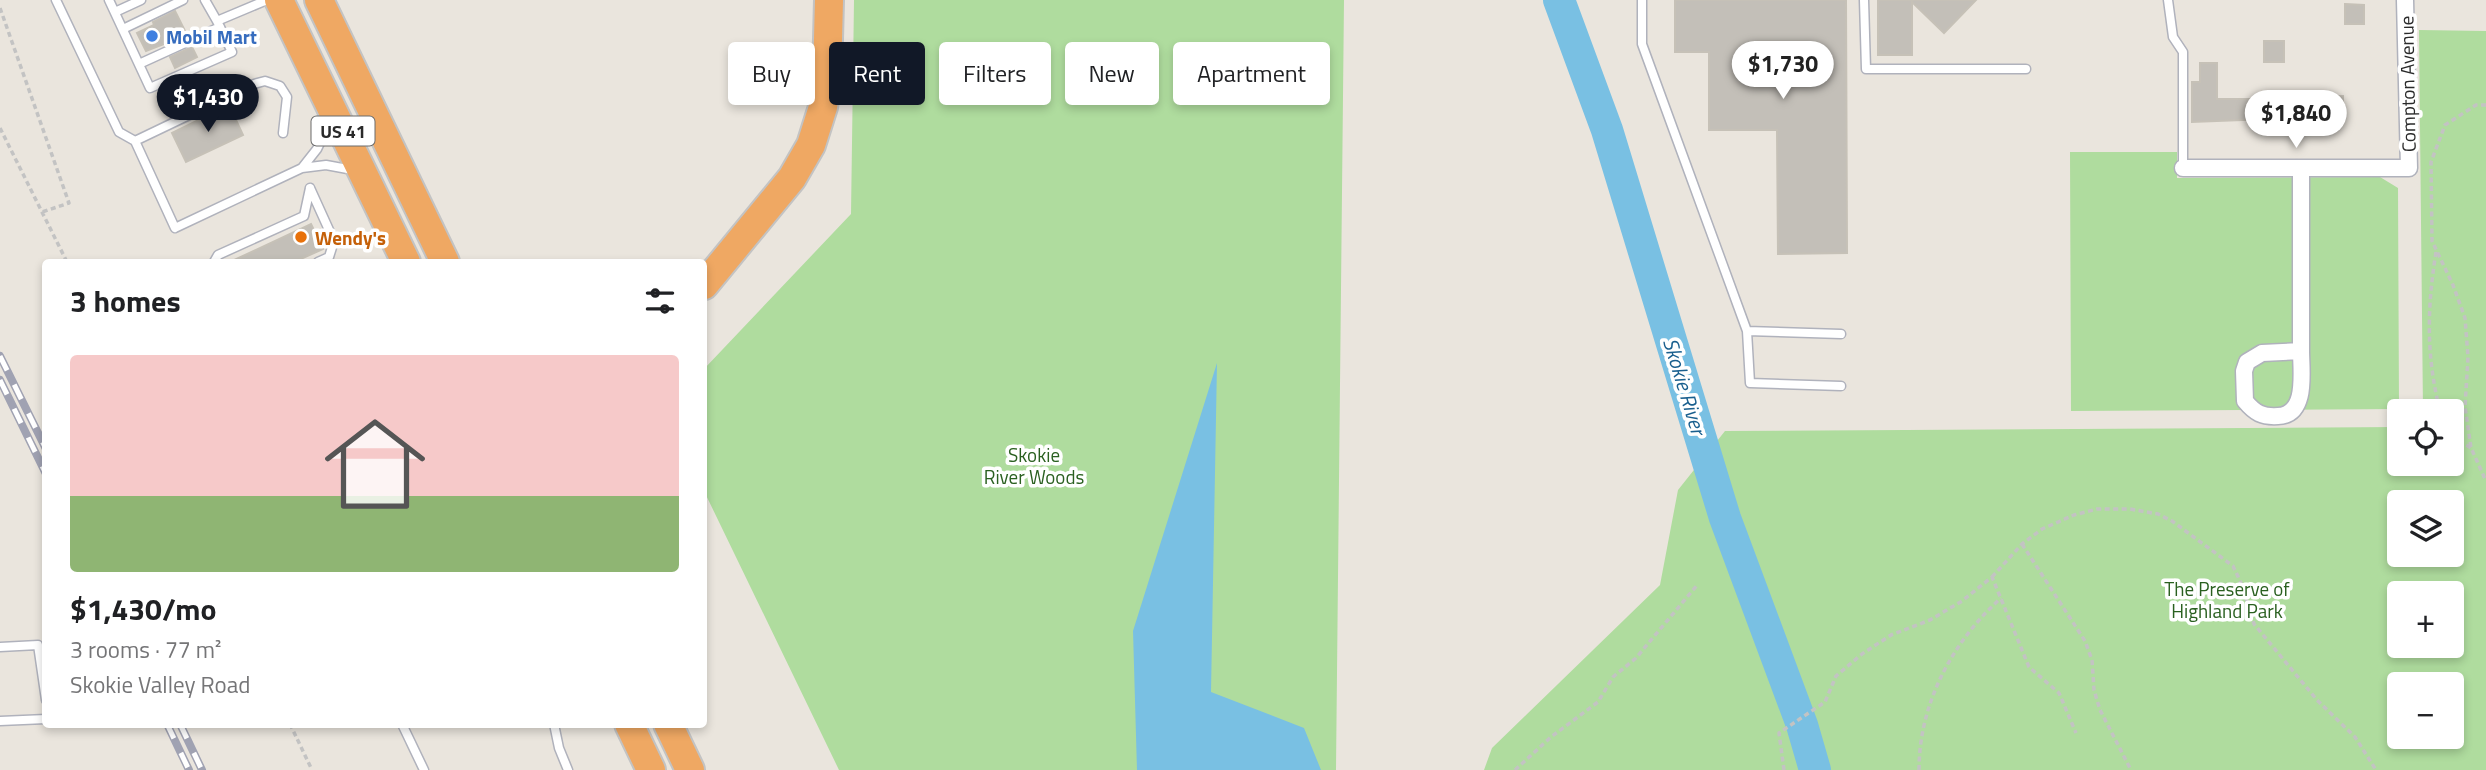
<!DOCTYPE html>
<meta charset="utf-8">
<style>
body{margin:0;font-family:"Titillium Web",sans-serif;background:#f6f6f6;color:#202124;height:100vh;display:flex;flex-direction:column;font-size:26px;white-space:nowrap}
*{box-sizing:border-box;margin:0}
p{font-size:23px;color:#757577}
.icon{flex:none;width:38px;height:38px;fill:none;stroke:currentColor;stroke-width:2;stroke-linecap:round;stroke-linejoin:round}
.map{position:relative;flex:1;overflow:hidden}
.panel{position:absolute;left:42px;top:259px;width:665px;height:469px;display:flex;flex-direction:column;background:#fff;border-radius:7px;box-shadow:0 4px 10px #0003}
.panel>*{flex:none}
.guide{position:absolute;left:728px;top:42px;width:665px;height:63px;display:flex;gap:14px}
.controls{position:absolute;left:2387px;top:399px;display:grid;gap:14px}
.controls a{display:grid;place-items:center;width:77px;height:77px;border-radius:7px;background:#fff;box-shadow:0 4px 10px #0003;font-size:35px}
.price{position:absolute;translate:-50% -60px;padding:0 16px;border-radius:24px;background:#fff;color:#222;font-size:23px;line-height:46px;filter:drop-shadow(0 2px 4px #0008)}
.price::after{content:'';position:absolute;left:50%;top:42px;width:21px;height:16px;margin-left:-10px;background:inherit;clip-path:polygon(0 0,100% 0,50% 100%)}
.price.current{background:#111827;color:#fff}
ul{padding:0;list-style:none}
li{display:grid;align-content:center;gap:14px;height:371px;padding:0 28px}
li span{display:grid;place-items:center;height:217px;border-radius:7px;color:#555}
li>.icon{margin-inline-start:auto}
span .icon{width:126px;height:126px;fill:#fffc;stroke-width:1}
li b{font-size:30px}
h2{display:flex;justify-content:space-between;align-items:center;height:84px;padding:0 28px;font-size:30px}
.tag{padding:0 24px;border-radius:7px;background:#fff;box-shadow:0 4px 10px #0003;font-size:24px;line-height:63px}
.tag.current{background:#111827;color:#fff}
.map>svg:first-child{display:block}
</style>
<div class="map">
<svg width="2486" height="770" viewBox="0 0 2486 770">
<rect width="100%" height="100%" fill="#eae5dd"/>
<path fill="#afdc9e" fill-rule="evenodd" d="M854 0H1344L1336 770H839L704 491V369L851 214Z
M2419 30 2486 31V770H1484L1492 748 1660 585 1678 490 1725 431 2399 427V464H2452V411H2423ZM2452 502V555H2399V502ZM2399 593H2452V646H2399ZM2399 684H2452V737H2399Z
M2070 152H2177V178L2380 177 2398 188 2399 409 2071 411Z"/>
<path fill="#79c0e3" d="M1217 363 1211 692 1304 728 1321 770H1137L1133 631Z"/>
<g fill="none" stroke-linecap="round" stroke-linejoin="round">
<path stroke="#79c0e3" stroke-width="32" d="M1559 0 1607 130 1725 518 1802 725 1815 770"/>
</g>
<path fill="#c3bfb8" stroke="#c6c1b7" stroke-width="2" d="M1675 0H1846L1847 253 1778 254 1777 130H1709V52H1675Z
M1878 0H1976L1944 33 1912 2V55H1878Z
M2345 4 2364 5V24H2345Z
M175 11 187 35 146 51 137 33 154 25 153 22Z
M2264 41H2284V62H2264Z
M192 47 197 57 175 68 170 57Z
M2200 63H2217V99H2317V97L2343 96V116L2192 122V82H2200Z
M229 105 243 135 186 162 172 133Z
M311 224 323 249 294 262H230Z"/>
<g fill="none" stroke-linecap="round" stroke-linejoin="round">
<g stroke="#b0b2bc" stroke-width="11">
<path id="lane" d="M56 0 119 132 135 141 175 228 302 168 326 165 353 170
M109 0 150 88 232 52 217 21 267 0
M205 0 217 21
M1642 0V44L1747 331 1750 383 1841 386
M1864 0 1866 69H2026
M2168 0 2173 37 2183 52V168
M115 12 141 0
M123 29 183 0
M139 64 220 27
M135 141 254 84 265 81 280 86 287 97 283 133
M302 168 317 149 331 120
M310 188 334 241 329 257 318 262
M214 262 218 255 304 216 310 188
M1747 331 1841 334
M0 647 38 645 46 700
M0 721 46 719
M402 724 424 770
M554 724 559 748 568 770"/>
</g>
<g stroke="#b0b2bc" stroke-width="19">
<path id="street" d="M2183 168H2409L2405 0
M2301 168V351L2262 353 2247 362 2244 371 2245 401C2255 413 2262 417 2278 416 2308 415 2301 371 2301 351"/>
</g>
<g stroke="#c3c3c3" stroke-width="32">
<path id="highway" d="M279 0 406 262
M319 0 445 262
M704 285 792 178 811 145 823 107 827 78 829 0
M629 724 651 770
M668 724 690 770"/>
</g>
<path stroke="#c3c3c3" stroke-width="3.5" stroke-dasharray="5 3.5" stroke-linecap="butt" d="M0 8 69 203 42 212
M2486 105H2476L2445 125 2431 162 2432 241 2453 285 2465 318 2468 357 2465 407 2471 448 2486 481
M0 128 67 262
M2436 252C2427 308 2426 356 2440 411
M2452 436 2471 448
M2022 544 2085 641 2092 660 2094 690 2100 710 2131 770
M1992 577 2022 544 2042 529 2074 515 2097 509H2130L2158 514 2172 521 2233 566 2242 585 2254 624 2317 700 2355 737 2376 770
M290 724 312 770
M1515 770 1551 737 1598 702 1613 677 1636 658 1698 584
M1784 770 1779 733 1825 702 1836 676 1862 654 1891 635 1930 620 1962 601 1992 577 2029 667 2059 693 2076 733
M1919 770C1919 704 1952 642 2001 598"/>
<use href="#lane" stroke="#fff" stroke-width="8"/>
<use href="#street" stroke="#fff" stroke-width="16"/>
<use href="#highway" stroke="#efa863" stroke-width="28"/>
<g stroke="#a0a2b2" stroke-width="8">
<path id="rail" d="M0 356 46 449
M0 380 46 474
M167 724 189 770
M180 724 202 770"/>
</g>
<use href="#rail" stroke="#fff" stroke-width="5" stroke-dasharray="16" stroke-linecap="butt"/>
</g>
<circle fill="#3f7fe0" stroke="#fff" stroke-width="2.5" cx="152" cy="36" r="7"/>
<circle fill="#e8710a" stroke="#fff" stroke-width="2.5" cx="301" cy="237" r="7"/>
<g text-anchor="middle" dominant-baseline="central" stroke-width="7" stroke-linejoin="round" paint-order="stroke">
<rect fill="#fff" stroke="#6a6a6a" stroke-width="2" x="311.5" y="116.5" width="63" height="29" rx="5"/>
<g font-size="18" font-weight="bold" fill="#2a2a2a">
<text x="343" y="131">US 41</text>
</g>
<g font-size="19" font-weight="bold" fill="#366cbe" stroke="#fff" text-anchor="start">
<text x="166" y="36">Mobil Mart</text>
</g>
<g font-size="19" fill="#2a2a2a" stroke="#fff">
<text transform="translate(2407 84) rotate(-91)">Compton Avenue</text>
</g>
<g font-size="19" font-weight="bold" fill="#c56008" stroke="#fff" text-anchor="start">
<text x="315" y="237">Wendy's</text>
</g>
<g font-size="19" fill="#2a6020" stroke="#fff">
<text x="1034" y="454">Skokie<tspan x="1034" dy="22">River Woods</tspan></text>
<text x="2227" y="588">The Preserve of<tspan x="2227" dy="22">Highland Park</tspan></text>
</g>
<g font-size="21" font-style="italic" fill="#195f8e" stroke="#fff">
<text transform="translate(1685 386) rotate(73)">Skokie River</text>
</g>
</g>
</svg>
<div class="controls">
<a><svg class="icon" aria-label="locate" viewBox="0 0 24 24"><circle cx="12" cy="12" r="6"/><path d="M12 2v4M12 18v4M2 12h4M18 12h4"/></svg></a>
<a><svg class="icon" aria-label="layers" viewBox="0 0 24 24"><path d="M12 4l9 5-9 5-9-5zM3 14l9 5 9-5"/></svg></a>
<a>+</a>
<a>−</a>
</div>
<b class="price" style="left:1783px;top:101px">$1,730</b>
<b class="price current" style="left:208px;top:134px">$1,430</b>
<b class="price" style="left:2296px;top:150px">$1,840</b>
<div class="guide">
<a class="tag">Buy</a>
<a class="tag current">Rent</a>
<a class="tag">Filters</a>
<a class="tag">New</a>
<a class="tag">Apartment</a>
</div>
<section class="panel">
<h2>3 homes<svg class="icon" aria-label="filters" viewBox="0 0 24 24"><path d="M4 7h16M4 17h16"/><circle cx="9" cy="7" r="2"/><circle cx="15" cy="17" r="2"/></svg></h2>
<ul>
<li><span style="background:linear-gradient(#f6c9c9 65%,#8fb573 0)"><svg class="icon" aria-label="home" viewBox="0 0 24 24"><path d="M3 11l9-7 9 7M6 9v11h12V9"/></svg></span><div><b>$1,430/mo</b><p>3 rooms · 77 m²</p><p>Skokie Valley Road</p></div></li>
</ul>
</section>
</div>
